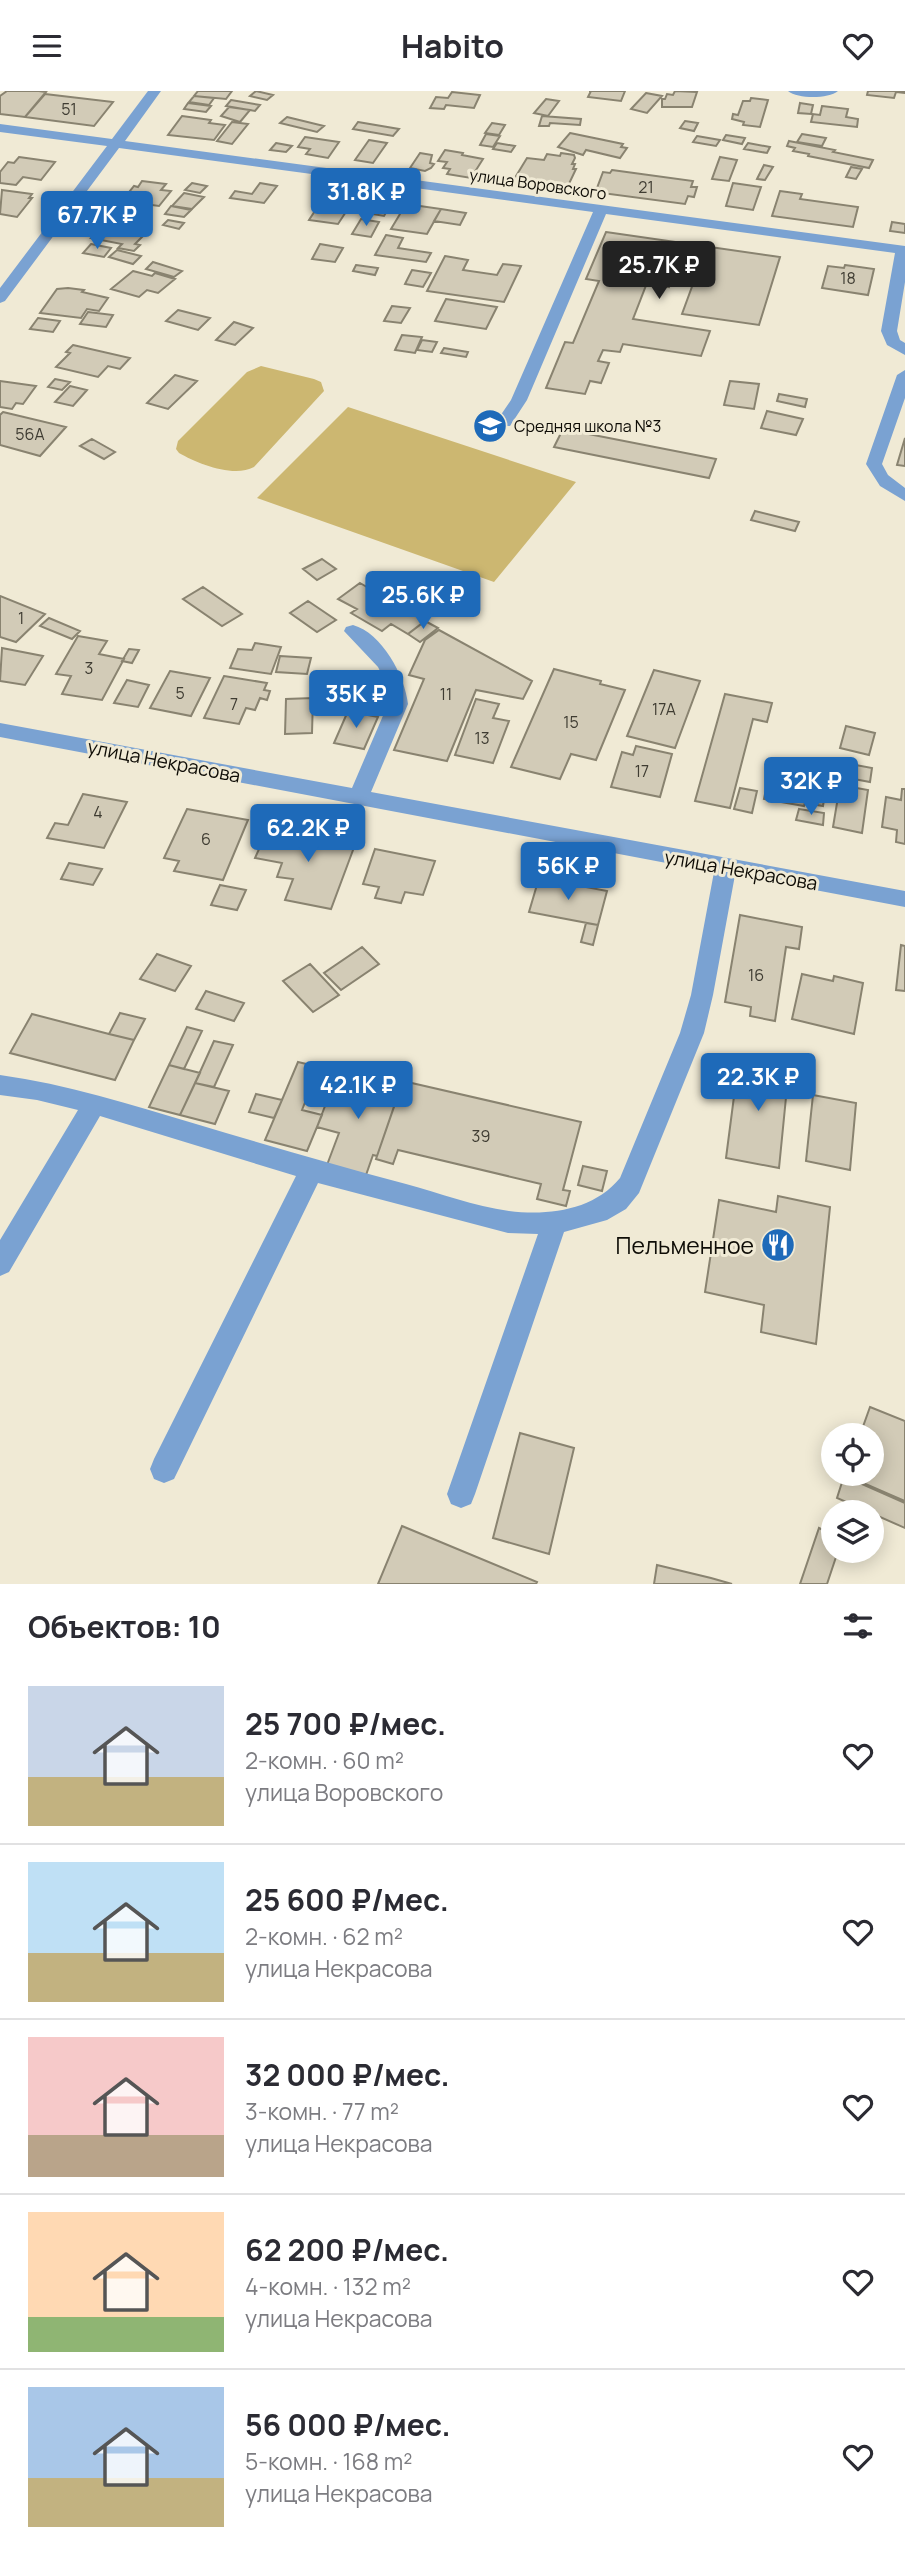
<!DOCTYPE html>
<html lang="ru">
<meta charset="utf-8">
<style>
body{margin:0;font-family:Manrope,sans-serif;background:#f2f2f3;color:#2b2b33;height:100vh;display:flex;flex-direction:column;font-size:26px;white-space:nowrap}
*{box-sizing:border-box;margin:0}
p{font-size:23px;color:#7c7c81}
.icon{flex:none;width:38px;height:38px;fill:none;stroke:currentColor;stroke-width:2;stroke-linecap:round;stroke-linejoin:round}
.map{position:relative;height:1493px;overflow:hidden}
.drawer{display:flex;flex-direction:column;background:#fff;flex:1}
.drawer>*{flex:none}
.buttons{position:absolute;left:821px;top:1332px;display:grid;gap:14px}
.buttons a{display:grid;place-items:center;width:63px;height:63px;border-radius:50%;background:#fff;box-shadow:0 4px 18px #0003;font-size:35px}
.price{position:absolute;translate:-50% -60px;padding:0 16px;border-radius:7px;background:#1e6ab9;color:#fff;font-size:23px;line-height:46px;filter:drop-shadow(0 2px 4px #0008)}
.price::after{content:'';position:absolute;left:50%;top:42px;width:21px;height:16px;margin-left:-10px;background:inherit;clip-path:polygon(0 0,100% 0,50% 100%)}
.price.current{background:#222;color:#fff}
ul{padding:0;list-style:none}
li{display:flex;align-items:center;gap:21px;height:175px;padding:0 28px}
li+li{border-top:2px solid #e1e1e2}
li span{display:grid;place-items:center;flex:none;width:196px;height:140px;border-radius:0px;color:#555}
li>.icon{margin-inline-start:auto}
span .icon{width:84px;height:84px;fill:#fffc;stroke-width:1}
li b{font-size:30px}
h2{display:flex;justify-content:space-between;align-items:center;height:84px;padding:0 28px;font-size:30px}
header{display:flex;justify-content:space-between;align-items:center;height:91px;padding:0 28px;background:#fff;font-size:32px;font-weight:700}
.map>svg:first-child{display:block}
</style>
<header><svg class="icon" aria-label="menu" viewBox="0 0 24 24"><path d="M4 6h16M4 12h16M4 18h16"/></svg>Habito<svg class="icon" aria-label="heart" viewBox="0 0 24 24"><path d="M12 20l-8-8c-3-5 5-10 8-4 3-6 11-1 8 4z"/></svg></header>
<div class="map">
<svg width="905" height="1493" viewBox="0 0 905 1493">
<rect width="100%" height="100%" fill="#f0ead5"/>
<path fill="#ccb771" d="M261 275 314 288 321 291 324 300 254 376C234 387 198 373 179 362L176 358 178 350 247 281Z
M348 316 576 391 494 491 257 407Z"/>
<path fill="#d2cbb7" stroke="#898370" stroke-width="2" d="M7 0H39L46 1 25 26 0 23V5Z
M198 0H232L226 8 194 5Z
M256 0 273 4 267 9 250 5Z
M589 0H625L621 10 588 6 591 0Z
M675 0 697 1 692 16H662V8H665L667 3 673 4Z
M868 0H905V2L896 1 894 7 867 4Z
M452 1 480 4 474 17 446 14 444 18 430 17 436 6 448 7Z
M646 2 662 5 647 22 631 18Z
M45 3 113 11 94 35 25 26Z
M194 5 214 7 209 14 189 11Z
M751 7 768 9 760 36 743 34 744 31 732 28 733 23 738 24 743 10H750Z
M546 8 559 10 548 25 534 22Z
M231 9 260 14 255 20 226 15Z
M188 12 211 15 206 21 184 18Z
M800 12 813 14 811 23 798 22Z
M822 15 848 18 846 26 858 28 857 36 811 31 813 23 820 24Z
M229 16 250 19 240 31 221 25Z
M182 25 211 29 209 32 225 34 214 49 168 44Z
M542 25 581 28 580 34 550 32 549 35H539Z
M287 26 324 35 317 41 280 32Z
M685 30 698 32 694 40 680 37Z
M232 31 248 33 232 53 217 50Z
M358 31 399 38 393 45 353 38Z
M492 32 505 34 499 44 485 42Z
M570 42 623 53 621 56 627 57 620 67 586 59 583 64 558 56Z
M486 43 500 45 493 56 480 54Z
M802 43 826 47 822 55 797 51Z
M726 44 745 47 742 53 723 49Z
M697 45 720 49 716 55 693 51Z
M305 46 339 51 328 67 306 63 310 58 298 56Z
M369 49 387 52 373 72 355 69Z
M789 50 835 59 833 61 873 69 869 77 808 65 809 63 793 60 795 57 787 55Z
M276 52 292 55 286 61 270 59Z
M497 52 515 55 511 61 493 58Z
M748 52 770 56 767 62 744 58Z
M445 59 463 62 462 64 483 68 471 87 447 83 450 78 443 77 447 71 438 70Z
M420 62 432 64 430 72 434 73 431 77 425 80 410 77Z
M561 62 574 64 575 67 572 73H575L573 78H576L567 97 513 90 527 67 544 69 547 63 560 65Z
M19 66 55 71 41 89 23 86 16 94 0 92V81L8 71 14 72Z
M720 66 737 69 729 90 712 88Z
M764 74 773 76 765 89 757 88Z
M851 76 862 78 856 88 846 86Z
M612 79 693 90 691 96H697L694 106 688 105 685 113 602 102 604 98 597 97 603 81 610 82Z
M142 90 166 93 161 99 171 100 159 115 122 110 134 95 138 96Z
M192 92 207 95 200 102 185 99Z
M260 92 277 95 264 112 230 107 235 100 252 103Z
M733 92 761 96 753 119 726 115Z
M2 99 32 103 29 107H32L17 126 0 123Z
M780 100 802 103 800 108 858 116 853 136 772 125Z
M184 102 204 106 192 118 172 115Z
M326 103 355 107 338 133 309 129Z
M368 109 391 113 384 125 361 121Z
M406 113 441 118 427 143 391 138Z
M171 115 191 119 184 126 165 123Z
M441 118 466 122 460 134 434 130Z
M361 128 379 131 371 146 352 143Z
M168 129 184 132 179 138 163 134Z
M892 131 905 133V142L890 140Z
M104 133 145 143 135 153 140 154 134 160 118 157 122 153 91 147Z
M606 141 780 166 759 234 682 223 697 182 675 179 669 196 647 192 633 228 710 240 701 265 623 253 620 261 603 259 598 270 609 272 601 292 590 290 585 303 546 297 565 251 573 252 599 190 586 188Z
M386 144 403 147 398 157 431 162 426 171 375 164Z
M91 153 111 157 104 166 83 162Z
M320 153 343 157 335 171 312 168Z
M117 159 141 165 133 173 109 166Z
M445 165 468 169 463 179 497 184 503 173 521 175 504 211 427 200Z
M153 171 182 180 174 186 146 178Z
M356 174 378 177 375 184 353 180Z
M845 174 874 178 868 204 822 197 828 175 844 177Z
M412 179 431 182 423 196 405 193Z
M133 180 152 185 155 182 175 188 158 202 147 199 139 206 111 198Z
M68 197 84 199 82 201 108 207 99 220 87 218 81 227 40 222 57 198Z
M446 208 497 216 486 238 435 230Z
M392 215 410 217 401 232 384 230Z
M178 219 210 227 198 239 166 230Z
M88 221 113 224 106 236 80 233Z
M38 227 60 230 53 241 30 238Z
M234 231 253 237 235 254 216 249Z
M402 244 422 246 415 262 395 259Z
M422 249 437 251 432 261 417 259Z
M73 254 130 267 120 278 108 275 98 286 56 276 70 262 66 261Z
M444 257 468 261 466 266 441 262Z
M175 284 197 290 168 318 147 312Z
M55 288 70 291 62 299 48 296Z
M0 290 36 295 23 313 16 312 12 318 0 316Z
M730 290 759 293 754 318 724 314Z
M70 295 87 299 73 315 55 311Z
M779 303 807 308 805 316 777 310Z
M767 320 803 328 796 344 761 337Z
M3 321 66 336 40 365 0 354V324Z
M563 338 716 368 709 387 554 356Z
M905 347V375L897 374Z
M92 348 115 361 104 368 80 355Z
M755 420 799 431 795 440 751 429Z
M322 468 336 478 317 489 303 478Z
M360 492 425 530 408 543 391 533 382 540 351 522 357 518 338 508Z
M203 496 242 523 222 535 183 508Z
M0 505 45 523 16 551 0 546Z
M308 510 336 529 317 541 290 522Z
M49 527 80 540 72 548 40 535Z
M425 530 438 537 420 551 408 543Z
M439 539 532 590 523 608 476 599 447 670 394 659 424 588 409 584 425 549Z
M78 545 107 550 99 563 124 568 102 609 62 603 71 585 56 583Z
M255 552 281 556 271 583 230 577 238 558 252 559Z
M2 557 43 565 25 594 0 590Z
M129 558 139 559 132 572 122 570Z
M280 565 311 567 307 583 276 581Z
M554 578 601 590 600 593 625 599 596 669 571 663 560 688 511 676Z
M654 579 700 590 675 657 627 645Z
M170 580 210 587 191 625 150 617Z
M224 585 267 592 264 599 270 600 267 609 260 607 255 619 246 617 239 633 204 627Z
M127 589 149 594 138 616 114 612Z
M725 603 772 612 767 631 753 628 730 717 695 710Z
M313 607 312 642 285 643 286 608Z
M476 608 499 613 493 627 509 630 493 672 455 664Z
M348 620 378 626 364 658 334 652Z
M846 635 875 642 869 664 840 657Z
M636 655 672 663 660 706 611 696 622 661 633 664Z
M845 672 872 677 870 691 843 686Z
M791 676 828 683 823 715 805 712 804 715 764 708 770 679 790 682Z
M840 694 868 699 862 742 833 736Z
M740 697 757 700 752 722 734 718Z
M902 698H905V753L896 751 897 739 882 736 886 706 901 709Z
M83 703 127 711 104 757 47 747 55 732 68 734Z
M187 718 248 729 223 789 174 780 179 770 164 767Z
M799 718 824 722 823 734 796 729Z
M268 738 294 742 295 740 356 751 331 818 285 809 293 788 277 786 282 772 255 767Z
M375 758 435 770 423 804 405 801 401 812 375 807 379 796 363 793Z
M69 772 102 778 93 794 61 788Z
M539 787 607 800 598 834 529 821Z
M220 794 246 799 237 819 211 814Z
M740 824 802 836 799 858 786 856 775 930 750 925 751 916 725 911Z
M586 832 598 834 593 854 581 851Z
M901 854 905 855V900L896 899Z
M362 856 379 873 341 899 324 882Z
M157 863 191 875 175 900 140 888Z
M310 873 339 904 313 921 283 890Z
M802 883 833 890 834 885 863 892 854 943 792 928Z
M206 900 244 912 234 930 196 918Z
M120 922 145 928 134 949 109 943Z
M32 923 109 943 134 949 115 989 10 962Z
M187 936 202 940 184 978 169 974Z
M214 950 233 954 214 996 195 992Z
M739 967 789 976 779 1077 726 1067Z
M298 971 319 976 302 1019 322 1024 307 1060 265 1049Z
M169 974 200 982 180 1024 149 1016Z
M361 986 401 995 377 1065 373 1064 366 1084 327 1074 339 1042 317 1036 335 989 357 995Z
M403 990 581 1031 563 1099 570 1100 566 1115 537 1108 541 1093 398 1059 393 1073 376 1068Z
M195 992 229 1000 215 1033 180 1024Z
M256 1003 282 1009 274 1027 249 1021Z
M813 1004 856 1012 850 1079 806 1070Z
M583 1075 607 1080 602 1100 578 1094Z
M778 1105 830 1116 816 1253 761 1241 764 1214 705 1201 719 1109 776 1121Z
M870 1316 905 1330V1410L847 1385 848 1382H872V1344H860Z
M520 1342 574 1357 549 1463 493 1447Z
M844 1385 905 1412V1437L837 1407Z
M402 1435 537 1491 536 1493H378Z
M819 1437 833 1444V1460H838L827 1493H800Z
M657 1474 711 1487 732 1493H654Z"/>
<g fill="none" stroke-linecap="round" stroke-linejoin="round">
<path fill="#7aa2d2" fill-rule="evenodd" d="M148 0H161L125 50 905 155V191L897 240 900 249 905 252V264L887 254 881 240 895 162 606 123 527 309 510 335H498L496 331 511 309 593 121 119 57 5 210 0 212V197L107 55 0 41V33L112 48Z
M788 0H838C828 8 798 8 788 0Z
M905 279V307L882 373 888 384 905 397V410L880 395 866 373 897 284Z
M353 534C382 542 405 585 408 613L371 701 905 800V816L735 784 713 904 704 942 639 1102 626 1118 607 1129 564 1141 475 1403 471 1413 461 1417 451 1413 447 1403 538 1143 508 1142 318 1092 174 1388 164 1392 154 1388 150 1378 154 1368 296 1085 100 1025 9 1181 0 1185V1149L78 1019 37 1009 0 1004V984C67 993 131 1014 196 1033 266 1054 335 1074 406 1093 439 1102 474 1115 509 1120 549 1125 594 1119 620 1087L680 942 691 904 714 781 0 646V632L352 697 388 613 385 590 378 576 344 540 346 536Z"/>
</g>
<defs>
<g id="school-disc" transform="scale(1.75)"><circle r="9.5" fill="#1e6ab9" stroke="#f0ead5"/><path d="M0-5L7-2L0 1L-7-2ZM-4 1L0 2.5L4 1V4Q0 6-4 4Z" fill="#fff"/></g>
<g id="restaurant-disc" transform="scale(1.75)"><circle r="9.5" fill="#1e6ab9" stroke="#f0ead5"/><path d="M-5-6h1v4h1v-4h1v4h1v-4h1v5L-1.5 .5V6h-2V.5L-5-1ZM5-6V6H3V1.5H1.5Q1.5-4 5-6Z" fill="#fff"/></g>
</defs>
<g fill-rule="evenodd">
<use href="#school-disc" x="490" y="335"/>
<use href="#restaurant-disc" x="778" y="1154"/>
</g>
<g text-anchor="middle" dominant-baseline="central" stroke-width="6" stroke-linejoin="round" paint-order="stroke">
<g font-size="16" fill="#3f3c32">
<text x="69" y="18">51</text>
<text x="646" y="96">21</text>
<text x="848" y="187">18</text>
<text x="30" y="343">56А</text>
<text x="21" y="527">1</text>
<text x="89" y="577">3</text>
<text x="180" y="602">5</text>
<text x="446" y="603">11</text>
<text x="234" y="613">7</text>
<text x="664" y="618">17А</text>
<text x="571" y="631">15</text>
<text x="482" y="647">13</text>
<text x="642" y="680">17</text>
<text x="98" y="721">4</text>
<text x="206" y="748">6</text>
<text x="756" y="884">16</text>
<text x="481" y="1045">39</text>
</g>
<g font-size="16" fill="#0e0c06" stroke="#f0ead5">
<text transform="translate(538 93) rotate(8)">улица Воровского</text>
</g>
<g font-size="16" fill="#0e0c06" stroke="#f0ead5" text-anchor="start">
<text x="514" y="335">Средняя школа №3</text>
</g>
<g font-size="19" fill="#0e0c06" stroke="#f0ead5">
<text transform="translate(164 670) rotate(11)">улица Некрасова</text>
<text transform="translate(741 779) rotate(10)">улица Некрасова</text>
</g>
<g font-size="23" fill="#0e0c06" stroke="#f0ead5" text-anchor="end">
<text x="754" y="1154">Пельменное</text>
</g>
</g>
</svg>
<div class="buttons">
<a><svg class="icon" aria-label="locate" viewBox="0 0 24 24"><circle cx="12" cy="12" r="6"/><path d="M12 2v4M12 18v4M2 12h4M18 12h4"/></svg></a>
<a><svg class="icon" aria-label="layers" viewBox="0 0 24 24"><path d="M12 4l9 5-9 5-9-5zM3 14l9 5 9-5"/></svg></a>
</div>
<b class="price" style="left:366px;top:137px">31.8K ₽</b>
<b class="price" style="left:97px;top:160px">67.7K ₽</b>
<b class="price current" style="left:659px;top:210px">25.7K ₽</b>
<b class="price" style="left:423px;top:540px">25.6K ₽</b>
<b class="price" style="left:356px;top:639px">35K ₽</b>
<b class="price" style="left:811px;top:726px">32K ₽</b>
<b class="price" style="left:308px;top:773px">62.2K ₽</b>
<b class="price" style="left:568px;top:811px">56K ₽</b>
<b class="price" style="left:758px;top:1022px">22.3K ₽</b>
<b class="price" style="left:358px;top:1030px">42.1K ₽</b>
</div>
<section class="drawer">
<h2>Объектов: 10<svg class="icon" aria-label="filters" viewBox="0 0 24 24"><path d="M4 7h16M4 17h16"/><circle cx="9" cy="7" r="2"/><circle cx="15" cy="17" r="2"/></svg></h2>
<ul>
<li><span style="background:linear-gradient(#c9d6e8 65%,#c2b280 0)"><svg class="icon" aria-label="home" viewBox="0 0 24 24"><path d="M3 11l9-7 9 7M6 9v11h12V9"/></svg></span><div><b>25 700 ₽/мес.</b><p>2-комн. · 60 m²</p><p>улица Воровского</p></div><svg class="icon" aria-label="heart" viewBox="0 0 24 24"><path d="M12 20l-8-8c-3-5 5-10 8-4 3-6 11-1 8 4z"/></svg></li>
<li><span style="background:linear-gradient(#bfe0f5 65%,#c2b280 0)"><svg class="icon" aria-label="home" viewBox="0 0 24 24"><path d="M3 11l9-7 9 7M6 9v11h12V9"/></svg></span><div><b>25 600 ₽/мес.</b><p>2-комн. · 62 m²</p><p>улица Некрасова</p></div><svg class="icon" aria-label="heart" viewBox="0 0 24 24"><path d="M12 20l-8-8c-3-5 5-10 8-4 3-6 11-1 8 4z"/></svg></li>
<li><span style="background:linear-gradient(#f6c9c9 70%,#b9a48a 0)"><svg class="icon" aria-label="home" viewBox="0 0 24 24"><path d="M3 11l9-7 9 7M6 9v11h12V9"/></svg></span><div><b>32 000 ₽/мес.</b><p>3-комн. · 77 m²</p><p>улица Некрасова</p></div><svg class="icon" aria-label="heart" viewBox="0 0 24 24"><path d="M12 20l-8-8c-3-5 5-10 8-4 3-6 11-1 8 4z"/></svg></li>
<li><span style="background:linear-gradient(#ffd9b3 75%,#8fb573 0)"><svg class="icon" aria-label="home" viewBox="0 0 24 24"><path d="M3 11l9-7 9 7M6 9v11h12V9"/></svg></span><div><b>62 200 ₽/мес.</b><p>4-комн. · 132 m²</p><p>улица Некрасова</p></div><svg class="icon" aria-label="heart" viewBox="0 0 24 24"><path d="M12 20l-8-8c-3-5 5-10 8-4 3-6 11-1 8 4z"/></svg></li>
<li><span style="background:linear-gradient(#a9c7e8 65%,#c2b280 0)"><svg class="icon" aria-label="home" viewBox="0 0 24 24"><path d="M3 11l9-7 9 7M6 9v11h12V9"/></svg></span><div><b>56 000 ₽/мес.</b><p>5-комн. · 168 m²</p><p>улица Некрасова</p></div><svg class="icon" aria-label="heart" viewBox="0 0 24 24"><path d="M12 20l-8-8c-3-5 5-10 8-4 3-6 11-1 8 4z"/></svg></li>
</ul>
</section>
